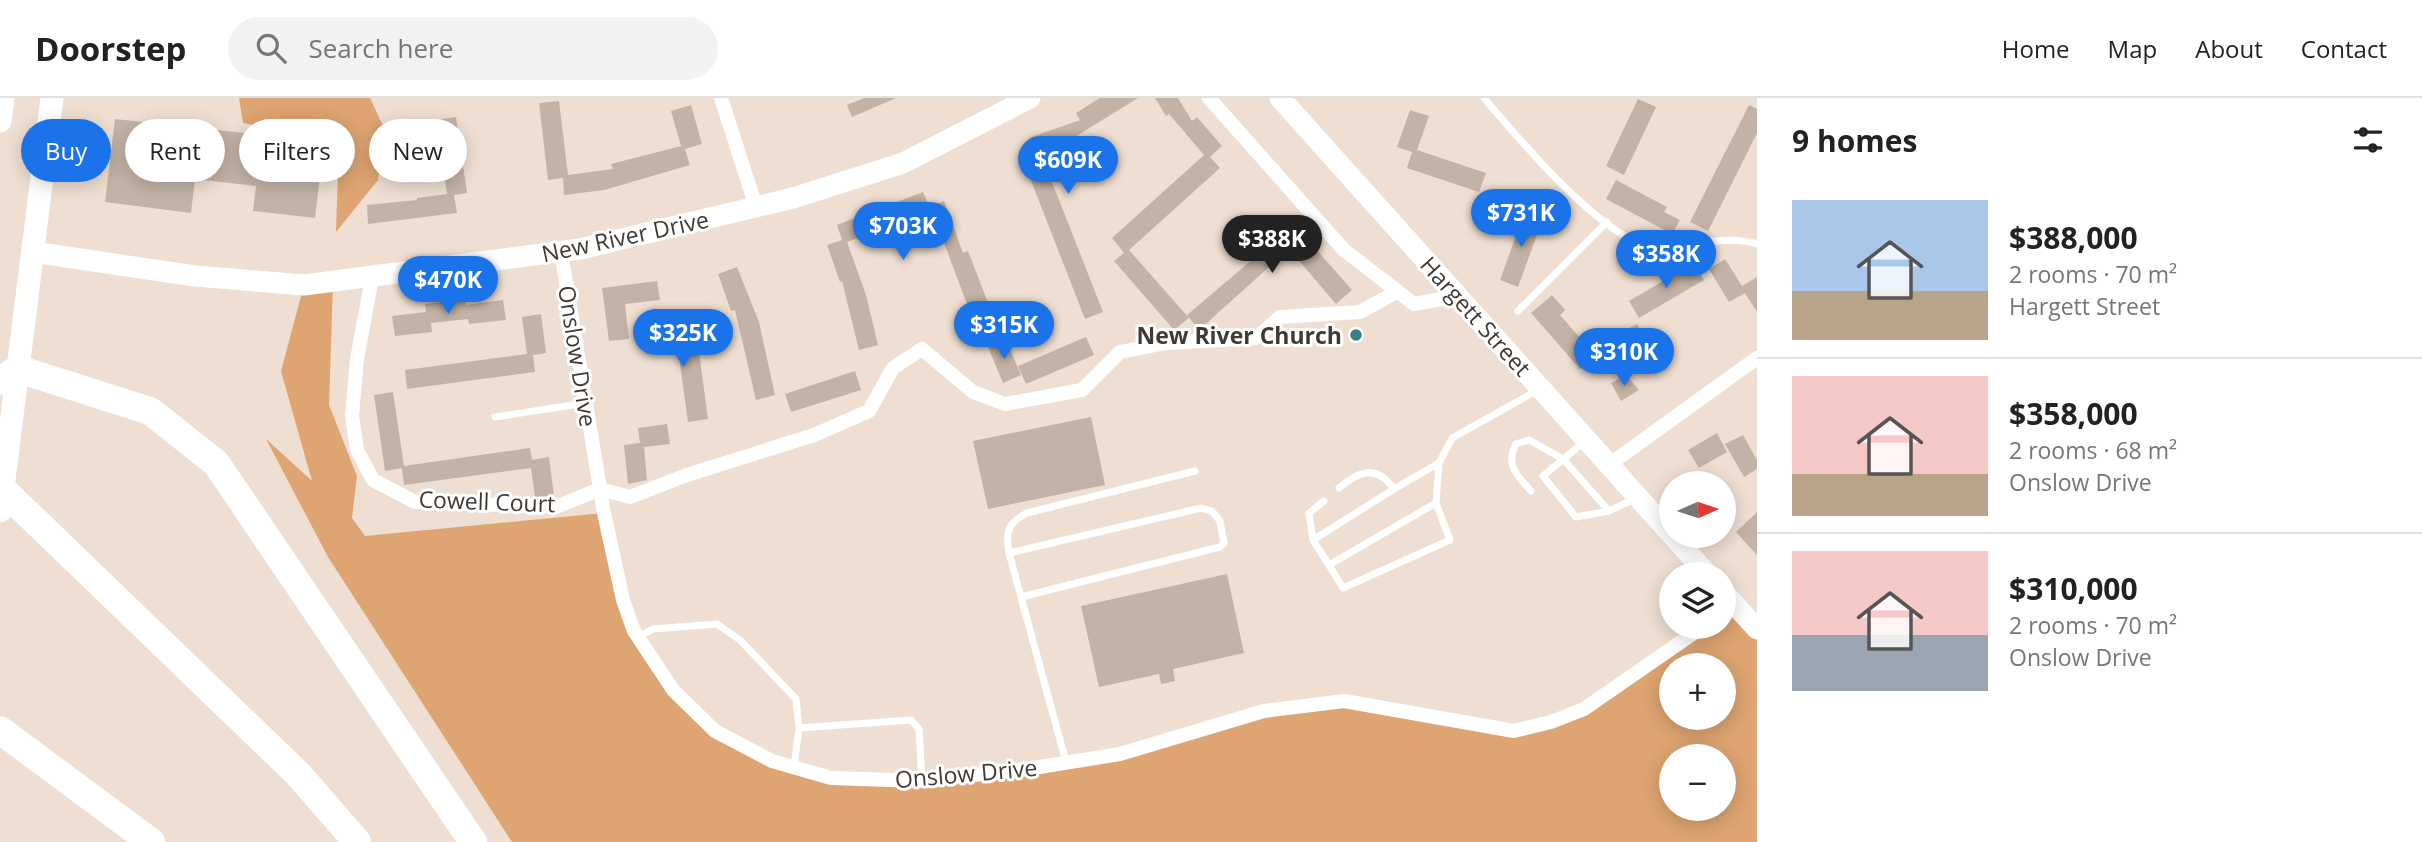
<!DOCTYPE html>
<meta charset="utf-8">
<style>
body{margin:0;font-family:"Open Sans",sans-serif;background:#f2f2f2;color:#222;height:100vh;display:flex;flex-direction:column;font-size:26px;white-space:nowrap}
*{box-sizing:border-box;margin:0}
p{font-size:23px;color:#767676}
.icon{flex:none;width:38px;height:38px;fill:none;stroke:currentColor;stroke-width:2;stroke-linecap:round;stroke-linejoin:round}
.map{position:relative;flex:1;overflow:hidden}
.panel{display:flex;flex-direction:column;background:#fff;width:665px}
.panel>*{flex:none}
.guide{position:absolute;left:21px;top:21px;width:665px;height:63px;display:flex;gap:14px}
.needle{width:46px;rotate:87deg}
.tools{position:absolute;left:1659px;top:373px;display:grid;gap:14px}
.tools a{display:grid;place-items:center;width:77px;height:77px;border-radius:50%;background:#fff;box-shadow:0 4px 18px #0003;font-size:35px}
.price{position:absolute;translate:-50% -60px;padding:0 16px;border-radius:24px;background:#1a73e8;color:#fff;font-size:23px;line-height:46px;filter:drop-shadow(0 2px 4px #0008)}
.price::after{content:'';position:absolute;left:50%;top:42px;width:21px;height:16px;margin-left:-10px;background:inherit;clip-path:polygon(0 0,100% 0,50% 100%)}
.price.on{background:#222;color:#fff}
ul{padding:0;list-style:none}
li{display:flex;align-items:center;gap:21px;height:175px;padding:0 35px}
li+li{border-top:2px solid #e0e0e0}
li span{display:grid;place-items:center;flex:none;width:196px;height:140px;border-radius:0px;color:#555}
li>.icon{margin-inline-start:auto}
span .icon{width:84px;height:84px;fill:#fffc;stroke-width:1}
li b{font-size:30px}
h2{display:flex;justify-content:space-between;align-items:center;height:84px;padding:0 35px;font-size:30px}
.pill{padding:0 24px;border-radius:32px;background:#fff;box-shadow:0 4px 18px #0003;font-size:24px;line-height:63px}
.pill.on{background:#1a73e8;color:#fff}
header{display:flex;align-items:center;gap:42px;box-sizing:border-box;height:98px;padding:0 35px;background:#fff;border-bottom:2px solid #e0e0e0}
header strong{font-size:33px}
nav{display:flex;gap:38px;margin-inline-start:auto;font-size:24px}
.search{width:490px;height:63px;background:#f2f2f2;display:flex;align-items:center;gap:18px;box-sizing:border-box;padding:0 24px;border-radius:38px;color:#767676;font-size:26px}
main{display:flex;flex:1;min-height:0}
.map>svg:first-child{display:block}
</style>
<header>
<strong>Doorstep</strong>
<div class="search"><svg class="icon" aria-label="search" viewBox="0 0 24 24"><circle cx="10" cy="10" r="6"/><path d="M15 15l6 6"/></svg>Search here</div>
<nav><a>Home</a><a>Map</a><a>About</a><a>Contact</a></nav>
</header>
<main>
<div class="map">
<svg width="1757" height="744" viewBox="0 0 1757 744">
<rect width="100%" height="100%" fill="#efdfd2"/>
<path fill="#dea471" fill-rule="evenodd" d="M239 0H370L384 30 378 82 336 134 339 43 243 25Z
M333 184 329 307 357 378 352 420 365 438 604 415 634 533 715 633 831 680 918 683 1120 656 1264 613 1344 603 1514 633 1551 624 1704 529 1724 528V514L1734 507 1757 531V744H512L328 459 266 341 312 383 281 273 304 187ZM1671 567H1724V620H1671ZM1671 658H1724V710H1671Z"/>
<path fill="#c3b3a6" d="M864 0H896L852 19 847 7Z
M1100 0H1138L1070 42 1071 45 1041 56 1103 214 1085 221 1023 62 1035 58 1029 40 1080 22 1076 15Z
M1155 0H1178L1192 23 1197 19 1222 48 1210 59 1220 70 1129 152 1189 220 1174 232 1114 163 1124 155 1112 140 1204 57 1169 16 1166 18Z
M1638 1 1656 9 1624 77 1606 68Z
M559 3 568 77 613 71 611 66 681 48 671 13 691 7 702 46 685 51 690 67 604 92 564 97 563 80 548 82 539 5Z
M1749 7 1757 11V35L1708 133 1690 124Z
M1410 12 1429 18 1417 52 1486 75 1479 94 1407 70 1412 54 1397 49Z
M456 19 467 95 454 97 457 115 368 126 367 107 417 102V100L447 96 437 22Z
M115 21 264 37 263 45 323 52 315 120 253 113 256 88 195 81 191 115 105 104Z
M1616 82 1667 109 1664 114 1680 122 1672 136 1606 101Z
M923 94 929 109 944 103 963 155 968 153 995 223 976 230 944 145 940 146 927 113 847 144 866 197 878 247 859 252 842 183 840 184 827 147 842 142 837 127Z
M1525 113 1543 120 1518 189 1500 182Z
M1280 132 1291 145 1302 135 1352 192 1336 206 1289 151 1199 232 1187 217 1253 161 1251 158Z
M1725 161 1742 188 1757 179V214L1745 195 1729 204 1709 171Z
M1694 165 1704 182 1639 220 1629 203Z
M737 169 759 224 775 297 756 302 735 212 731 213 718 176Z
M657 183 660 202 625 206 629 241 609 243 602 190Z
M1552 197 1565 212 1560 217 1581 241 1589 233 1603 250 1580 271 1531 215Z
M465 201 466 207 503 202 506 222 469 226 468 221 431 225 432 234 395 238 392 218 426 214 425 206Z
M541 216 546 255 533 257 535 274 407 291 405 272 527 256 522 219Z
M1637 226 1655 260 1638 270 1619 236Z
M680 231 683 249 698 247 708 321 688 324 678 252 646 256 643 236Z
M1086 239 1094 257 1026 286 1018 268Z
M1006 242 1021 277 1003 285 988 249Z
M855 273 861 292 791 314 785 296Z
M1626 277 1639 292 1621 303 1611 285Z
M393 294 404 368 530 350 532 362 549 359 554 398 535 399 531 370 404 387 402 370 385 373 374 297Z
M1091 319 1105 387 988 411 973 343Z
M667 326 670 346 644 349 647 382 628 386 624 347 640 345 638 330Z
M1717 335 1727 354 1699 370 1688 352Z
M1743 337 1757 362V371L1744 379 1725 346Z
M1757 414V457L1736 434Z
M1227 476 1244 555 1173 571 1175 583 1161 586 1159 576 1099 589 1081 508Z"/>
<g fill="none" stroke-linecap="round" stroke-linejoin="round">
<path stroke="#fff" stroke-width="7" d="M1484 0C1518 40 1596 133 1645 147 1677 156 1719 134 1757 146
M1518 213 1607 124
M495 319 586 305
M1584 344 1543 378 1576 419 1609 413 1634 401
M1339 390C1359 373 1377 366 1394 391L1439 365 1452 340 1538 292
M1531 393C1517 377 1505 368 1516 346L1529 342 1563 361 1609 413
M1324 403 1309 415 1313 442 1394 391
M1313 442 1329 467 1436 405 1439 365
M1009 455 1201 410 1212 413 1220 423 1224 445 1220 449 1021 499
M1329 467 1343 490 1450 442 1436 405
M638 539 653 531 717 526 740 542 796 601 799 630
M1066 664 1009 455C1005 434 1008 425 1027 415L1195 373
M794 669 799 630 911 622 919 631 922 682"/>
<path stroke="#fff" stroke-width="14" d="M721 0 756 109
M1209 0 1344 152 1414 206 1458 198
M561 154 604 415 623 502 634 533 673 592 715 633 772 663 831 680 918 683 1021 672 1120 656 1264 613 1344 603 1514 633 1551 624 1584 611 1704 528
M372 180 357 261 352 318 357 352 373 382 415 404 556 409 600 391 630 399 684 378 814 337 869 313 893 270 922 251 973 294 1005 306 1082 292 1120 254 1166 245 1256 240 1280 219 1360 214 1398 193
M1610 366 1757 260"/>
<path stroke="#fff" stroke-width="21" d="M1280 0 1671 436
M33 154 195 178 304 187 580 151 793 100 903 65 1030 0
M1673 438 1707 476
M1724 495 1757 531"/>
<path stroke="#fff" stroke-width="23" d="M0 23 3 0
M0 413 52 0"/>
<path stroke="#fff" stroke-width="28" d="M0 283 18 271 150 313 216 365 473 744
M0 389 299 677 357 744
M0 632 151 744"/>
</g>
<circle fill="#398187" stroke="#fff" stroke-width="2.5" cx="1356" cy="237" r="7"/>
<g text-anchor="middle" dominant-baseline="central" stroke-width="6" stroke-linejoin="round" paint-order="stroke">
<g font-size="23" fill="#403a35" stroke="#fff">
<text transform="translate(625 138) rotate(-12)">New River Drive</text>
<text transform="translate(1476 218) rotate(48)">Hargett Street</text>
<text transform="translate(578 258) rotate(81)">Onslow Drive</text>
<text transform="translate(487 403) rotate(2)">Cowell Court</text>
<text transform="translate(966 675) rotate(-5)">Onslow Drive</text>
</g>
<g font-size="23" font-weight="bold" fill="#403a35" stroke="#fff" text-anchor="end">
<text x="1342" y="237">New River Church</text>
</g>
</g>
</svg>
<div class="tools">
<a><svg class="needle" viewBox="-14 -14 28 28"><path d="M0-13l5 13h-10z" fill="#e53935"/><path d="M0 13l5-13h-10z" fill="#767676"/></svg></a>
<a><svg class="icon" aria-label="layers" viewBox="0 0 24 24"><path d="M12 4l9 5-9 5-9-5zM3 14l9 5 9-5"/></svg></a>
<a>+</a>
<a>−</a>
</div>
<b class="price" style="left:1068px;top:98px">$609K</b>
<b class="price" style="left:1521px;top:151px">$731K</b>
<b class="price" style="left:903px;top:164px">$703K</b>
<b class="price on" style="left:1272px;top:177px">$388K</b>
<b class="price" style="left:1666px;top:192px">$358K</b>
<b class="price" style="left:448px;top:218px">$470K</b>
<b class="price" style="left:1004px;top:263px">$315K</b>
<b class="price" style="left:683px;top:271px">$325K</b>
<b class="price" style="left:1624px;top:290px">$310K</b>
<div class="guide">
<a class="pill on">Buy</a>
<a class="pill">Rent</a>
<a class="pill">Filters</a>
<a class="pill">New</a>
</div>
</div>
<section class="panel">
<h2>9 homes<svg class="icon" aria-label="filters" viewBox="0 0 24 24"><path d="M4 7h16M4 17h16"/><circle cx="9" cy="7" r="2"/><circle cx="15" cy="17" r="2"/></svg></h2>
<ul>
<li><span style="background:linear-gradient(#a9c7e8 65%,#b9a48a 0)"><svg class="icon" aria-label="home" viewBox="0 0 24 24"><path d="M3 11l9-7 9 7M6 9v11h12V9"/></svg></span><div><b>$388,000</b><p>2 rooms · 70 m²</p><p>Hargett Street</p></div></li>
<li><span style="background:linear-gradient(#f6c9c9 70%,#b9a48a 0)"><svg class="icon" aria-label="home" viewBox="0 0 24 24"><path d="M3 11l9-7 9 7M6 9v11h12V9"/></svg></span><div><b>$358,000</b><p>2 rooms · 68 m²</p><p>Onslow Drive</p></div></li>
<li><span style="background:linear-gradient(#f6c9c9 60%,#9aa5b1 0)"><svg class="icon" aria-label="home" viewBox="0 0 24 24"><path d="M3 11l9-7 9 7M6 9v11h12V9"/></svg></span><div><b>$310,000</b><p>2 rooms · 70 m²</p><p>Onslow Drive</p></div></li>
</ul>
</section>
</main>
